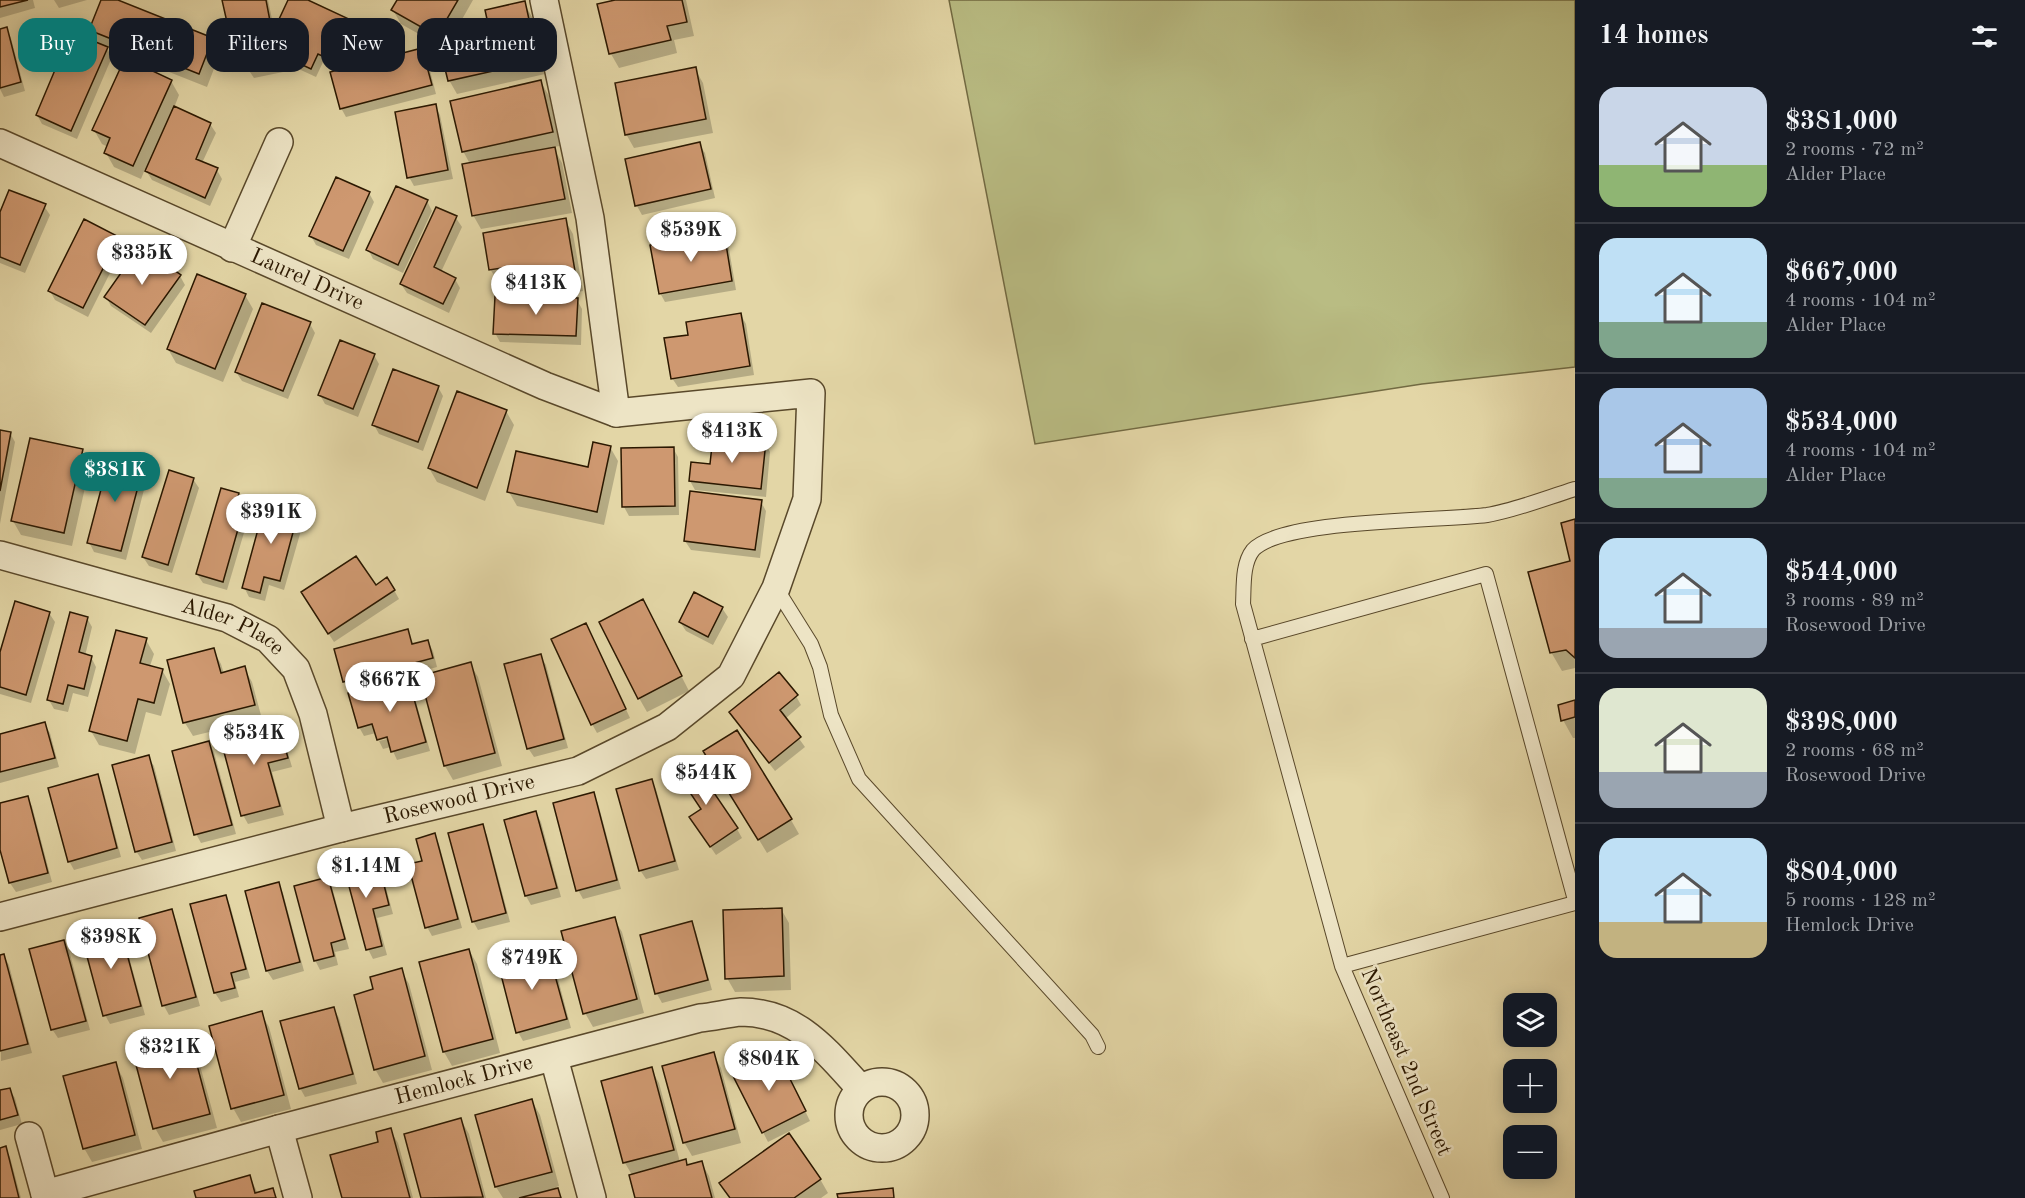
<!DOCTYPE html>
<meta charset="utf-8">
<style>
body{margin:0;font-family:"Old Standard TT",serif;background:#242831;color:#f1f3f6;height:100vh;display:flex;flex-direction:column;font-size:22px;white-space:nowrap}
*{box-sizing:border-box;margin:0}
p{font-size:20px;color:#9ea1a6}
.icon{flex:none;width:33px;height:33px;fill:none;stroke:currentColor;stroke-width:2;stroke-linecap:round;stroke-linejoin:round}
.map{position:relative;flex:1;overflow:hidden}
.drawer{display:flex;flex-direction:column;background:#171b24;width:450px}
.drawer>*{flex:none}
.top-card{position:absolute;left:18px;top:18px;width:570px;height:54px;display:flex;gap:12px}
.tools{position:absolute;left:1503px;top:993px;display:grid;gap:12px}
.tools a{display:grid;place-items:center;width:54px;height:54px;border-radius:12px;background:#171b24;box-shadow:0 3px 15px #0003;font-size:30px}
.price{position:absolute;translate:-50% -51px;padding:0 14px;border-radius:21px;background:#fff;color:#222;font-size:20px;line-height:39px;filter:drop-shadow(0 2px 3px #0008)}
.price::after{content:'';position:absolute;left:50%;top:36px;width:18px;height:14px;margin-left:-9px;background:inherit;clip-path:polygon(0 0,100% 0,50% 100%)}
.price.current{background:#0f766e;color:#fff}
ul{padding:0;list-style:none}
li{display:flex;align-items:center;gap:18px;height:150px;padding:0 24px}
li+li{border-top:2px solid #363941}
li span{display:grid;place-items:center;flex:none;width:168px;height:120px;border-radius:18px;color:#555}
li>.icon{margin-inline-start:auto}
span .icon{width:72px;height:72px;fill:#fffc;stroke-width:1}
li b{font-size:26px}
h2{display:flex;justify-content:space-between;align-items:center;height:72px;padding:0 24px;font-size:26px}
.pill{padding:0 21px;border-radius:18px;background:#171b24;box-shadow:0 3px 15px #0003;font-size:21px;line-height:54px}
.pill.current{background:#0f766e;color:#fff}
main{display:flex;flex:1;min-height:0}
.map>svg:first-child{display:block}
</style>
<main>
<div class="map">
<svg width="1575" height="1198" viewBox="0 0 1575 1198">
<rect width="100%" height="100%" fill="#e3d6a6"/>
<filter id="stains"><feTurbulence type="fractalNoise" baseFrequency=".00333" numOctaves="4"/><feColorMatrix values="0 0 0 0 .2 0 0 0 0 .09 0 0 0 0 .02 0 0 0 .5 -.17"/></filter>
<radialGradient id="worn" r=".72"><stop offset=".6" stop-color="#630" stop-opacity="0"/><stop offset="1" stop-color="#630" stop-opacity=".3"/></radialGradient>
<path fill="#b9bc83" stroke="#726a42" stroke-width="1.5" d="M949 0H1575V367L1422 384 1035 444Z"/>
<path fill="#0003" d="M0 0H33L35 8 0 18Z
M54 0H87L59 8Z
M102 0H114L212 39 220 53 207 87 106 47 112 57 77 139 42 124 37 115 99 45 90 30Z
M224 0H268L283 72 254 78 248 69 244 47 237 48 232 39Z
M290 0H305L349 22 355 31 336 68 323 62 316 77 290 65 284 56 290 44 281 39 275 30Z
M399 0H473L448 44 491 34 524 3 532 17 545 74 457 94 449 80 442 47 401 24 393 10Z
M621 0H686L694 36 674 40 677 53 619 68 611 54 599 5Z
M6 29 11 38 25 91 4 97 0 89V31Z
M421 50 427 59 436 94 346 117 341 108Z
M695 69 703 83 713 133 634 148 626 134Z
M171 81 179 95 174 108 210 124 216 133 202 163 217 170 222 179 210 206 152 180 145 169 141 179 114 167 106 153 108 147 102 144 94 130Z
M541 82 549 96 560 146 553 147 562 163 572 213 481 229 473 215 470 164 463 151Z
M435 106 440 115 453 179 414 186 409 177Z
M699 144 705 153 715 198 642 215 637 206 626 160Z
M369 193 374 202 349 259 316 245 311 236Z
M427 201 432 211 403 273 373 259 368 249Z
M44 206 50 215 25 273 0 263V215Z
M437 209 456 218 462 227 441 272 455 279 460 288 449 313 407 293 401 284Z
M565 220 573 234 583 291 547 297 577 300 582 309 581 345 500 342 495 333 519 298 513 288 512 281 499 283 490 269Z
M723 234 728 243 736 290 665 302 660 293Z
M118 238 123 247 88 317 55 300 50 291Z
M180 276 185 285 151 333 111 306 106 297Z
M245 295 253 309 223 382 176 363 168 349Z
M741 315 746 324 754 375 678 387 672 378 689 336Z
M310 324 315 333 288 399 242 381 236 372Z
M374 355 379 364 358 417 325 404 320 395Z
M438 387 443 396 423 451 379 434 374 425Z
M506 411 514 425 485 501 437 482 429 468Z
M0 431 10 433 15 442 0 524Z
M765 443 770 452 766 497 695 490 690 481 711 465Z
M610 447 618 461 604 525 517 506 509 492 589 469Z
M673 448 678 457 679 515 629 516 624 507Z
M82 451 90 465 72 546 21 535 13 521Z
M143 465 148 474 126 560 94 552 89 542Z
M193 479 199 488 172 573 149 566 143 557Z
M238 495 244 504 240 516 246 526 227 590 203 583 197 574Z
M761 502 766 511 760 558 691 550 685 541Z
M298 511 304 520 284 590 269 585 265 601 249 597 244 587Z
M1575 521V668L1562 671 1551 652 1572 562Z
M375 587 394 590 399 599 334 642 308 602Z
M722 608 728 617 713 645 686 631 680 622Z
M49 613 55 622 31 703 0 694V658Z
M650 615 689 691 647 712 639 698Z
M87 618 92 627 85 656 91 657 96 667 88 697 73 693 68 712 54 709 49 700Z
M407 631 414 645 428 642 433 651 437 667 350 691 345 682 336 650Z
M591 634 630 718 597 733 592 724Z
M146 640 154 654 150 666 162 670 170 684 161 716 146 712 135 754 99 745 91 731Z
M213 650 221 664 224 674 244 668 252 682 262 719 193 736 185 723Z
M540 656 546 665 568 748 534 757 528 748Z
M470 664 478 677 502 766 453 780 445 766 421 677Z
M407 679 412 688 430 751 397 760 391 747 383 749 379 741 395 737 376 733 364 736 359 727Z
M796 696 801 705 785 719 805 747 775 771 730 713Z
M1575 702V738H1573L1563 720Z
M44 724 50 733 59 767 0 783V735Z
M277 724 282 733 292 767 272 772 284 815 248 824 243 815Z
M209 743 214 752 236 834 201 843 196 834Z
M148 757 154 766 176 851 142 860 136 851Z
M713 765 791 820 799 834 767 853Z
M97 776 102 785 121 857 74 870 69 861Z
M651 780 656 789 679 870 646 879 640 870Z
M593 794 598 803 621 889 583 899 578 890Z
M27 797 32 806 52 882 16 892 10 883 0 844V805Z
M536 813 541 822 561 897 531 905 526 896Z
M482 826 487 835 510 922 478 930 473 921Z
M696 826 737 829 742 838 716 855Z
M434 835 439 844 462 928 432 936 427 927 424 862Z
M359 858 366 874 379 871 384 880 393 914 377 918 387 955 373 959 368 949Z
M327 878 332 887 349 949 335 952 338 965 320 970 315 960Z
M278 884 283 893 304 971 273 980 267 971 246 892Z
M225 896 230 905 250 978 235 982 239 997 221 1002 215 993 192 905Z
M781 909 789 923 791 990 735 992 727 978Z
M171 911 176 920 200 1006 169 1015 164 1006 141 919Z
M614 919 622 932 644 1013 593 1027 585 1013Z
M691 923 696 932 712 990 662 1003 657 994 641 936Z
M118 926 123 935 145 1015 110 1024 105 1015Z
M63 941 69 950 90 1030 58 1038 52 1029Z
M469 950 477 964 500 1053 452 1066 444 1052 421 963Z
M548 951 553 960 571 1028 523 1041 518 1032Z
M4 956 9 965 32 1053 1 1061 0 957Z
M401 970 409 984 432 1070 383 1083 375 1069Z
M334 1009 339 1018 357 1084 305 1097 300 1088Z
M261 1013 269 1027 291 1109 241 1122 233 1108Z
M187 1033 195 1047 217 1128 163 1142 155 1128Z
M713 1054 721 1068 741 1143 692 1156 684 1142Z
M781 1062 810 1121 768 1142 734 1074Z
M115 1064 123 1078 142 1149 92 1162 84 1148Z
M651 1069 659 1083 680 1162 685 1161 688 1166 701 1162 709 1176 715 1198H637L632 1175 625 1163 603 1082Z
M9 1089 15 1098 22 1124 0 1130V1092Z
M532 1101 540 1115 559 1186 556 1187 562 1198H503L496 1187 477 1116Z
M461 1120 469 1134 486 1198H423L406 1135Z
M390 1130 398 1143 413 1198H343Z
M5 1148 10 1157 21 1198H0V1149Z
M250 1177 258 1194 272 1190 277 1198H197Z
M820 1179 828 1193 821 1198H730L721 1183Z"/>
<path fill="#ce9870" stroke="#2b1800" stroke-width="1.5" d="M0 0H28L0 7Z
M101 0H118L213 38 199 74 89 30Z
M222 0H266L278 63 247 70 241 38 231 40Z
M288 0H308L351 20 331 60 318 54 311 69 283 56 291 38 274 30Z
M397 0H458L437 36 391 10Z
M615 0H682L687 22 667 26 671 40 609 54 597 4Z
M525 1 538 61 448 81 439 44 490 33 485 10Z
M7 27 21 82 0 88V29Z
M71 32 108 47 71 131 36 115Z
M422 48 432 85 340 109 330 72Z
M125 58 172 80 133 166 104 153 110 138 92 130Z
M696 67 706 119 625 135 615 83Z
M541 80 553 132 462 152 450 101Z
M436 104 448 170 407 178 395 112Z
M174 106 211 123 196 159 218 168 205 198 145 171Z
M700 142 711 189 635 206 625 159Z
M555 147 565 199 472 216 462 164Z
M336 177 370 192 343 251 309 236Z
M396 186 428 200 398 265 366 250Z
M9 190 46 204 20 265 0 257V212Z
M436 207 457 216 434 267 456 278 443 304 400 284Z
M566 218 576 277 512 289 508 267 489 270 483 233Z
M84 219 119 237 83 308 48 291Z
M724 232 732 281 659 294 650 245Z
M140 246 181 275 145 325 104 297Z
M197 274 246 294 215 369 167 349Z
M495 296 578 298 576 336 493 334Z
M262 303 311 322 283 391 235 372Z
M741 313 750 366 671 379 664 338 688 335 686 322Z
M340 340 375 354 353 409 318 395Z
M393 369 439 386 418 442 372 425Z
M457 391 507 410 477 488 428 468Z
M0 430 11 432 0 491Z
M713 436 766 441 761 489 689 481 691 462 710 464Z
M30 438 83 449 64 533 11 521Z
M593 442 611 446 597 512 507 492 516 451 588 467Z
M674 447 675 506 622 507 621 448Z
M110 455 144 464 121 551 87 543Z
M169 470 194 478 168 565 142 557Z
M221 488 239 493 234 513 242 515 223 582 196 574Z
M690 491 762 500 755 550 684 541Z
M266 500 299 510 280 581 264 577 260 593 242 588Z
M1575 519V658L1566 650 1550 653 1528 572 1570 561 1561 523Z
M356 556 376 585 387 577 395 590 328 634 301 592Z
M694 592 723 607 708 637 679 622Z
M643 599 682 676 638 699 599 622Z
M15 601 50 612 26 695 0 687V652Z
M70 612 88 617 79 652 92 656 84 689 68 685 63 704 47 700Z
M586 623 626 709 591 725 551 639Z
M408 629 412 644 428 640 433 658 343 682 334 649Z
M116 630 147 638 140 663 163 669 154 703 138 699 127 741 89 731Z
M214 648 221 673 245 666 255 705 183 723 167 660Z
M541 654 564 739 527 749 504 664Z
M471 662 495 753 444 766 420 676Z
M779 672 798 695 780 710 801 737 769 763 729 712Z
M408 677 426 742 391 752 387 737 377 740 372 724 358 728 348 693Z
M1575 700V717L1561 721 1558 705Z
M45 722 55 758 0 772V734Z
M278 722 288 758 268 763 280 806 241 816 220 737Z
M737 730 792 819 758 840 703 751Z
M209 741 232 825 194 835 172 751Z
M149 755 172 842 135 852 112 765Z
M691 759 738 828 710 847 689 817 701 809 675 770Z
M98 774 117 848 68 862 48 788Z
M652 779 675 861 639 871 616 789Z
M594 792 617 880 576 891 553 803Z
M28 796 48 873 9 883 0 850V803Z
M536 811 557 888 525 896 504 820Z
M483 824 506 913 472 922 448 833Z
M435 833 458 919 425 928 408 864 422 861 416 839Z
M359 856 364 873 380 869 389 905 373 909 382 946 366 950 342 860Z
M328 877 345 939 331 943 334 956 314 961 294 886Z
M279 882 300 962 266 971 245 891Z
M226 895 246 969 231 973 235 988 214 993 190 904Z
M782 908 784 976 725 979 723 910Z
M172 909 196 997 162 1006 139 918Z
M615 917 637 999 583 1014 561 931Z
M692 921 708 980 655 994 640 935Z
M119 924 141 1006 103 1016 81 934Z
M64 940 86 1021 51 1030 29 949Z
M469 949 493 1039 443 1052 419 962Z
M548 950 567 1019 516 1033 498 963Z
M4 954 28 1044 0 1051V955Z
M402 968 425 1056 374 1070 354 995 373 989 370 977Z
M334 1007 353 1074 299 1089 280 1021Z
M262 1011 284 1095 231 1109 209 1026Z
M188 1031 210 1114 153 1129 131 1046Z
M776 1051 806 1111 762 1133 732 1074Z
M714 1052 735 1129 683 1143 662 1066Z
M116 1062 135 1135 83 1149 63 1076Z
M652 1067 674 1150 623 1163 601 1081Z
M10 1088 18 1115 0 1120V1090Z
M532 1099 552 1172 495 1187 475 1115Z
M461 1118 483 1197 421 1198 404 1134Z
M391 1128 410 1198H342L330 1155 378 1142 376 1132Z
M789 1133 821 1179 794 1198H730L719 1183Z
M6 1146 19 1198H0V1148Z
M686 1159 687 1165 702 1161 712 1198H635L629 1175Z
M250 1175 255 1193 273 1188 276 1198H196L194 1191Z
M558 1188 561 1198H519Z
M893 1188 894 1198H838L837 1194Z"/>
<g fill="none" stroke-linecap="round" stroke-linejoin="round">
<g stroke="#59482a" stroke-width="16">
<path id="lane" d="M776 588 811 644 820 667 831 715 859 779 1092 1035 1098 1047
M1252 639 1486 574 1575 900
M1342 966 1243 604C1244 587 1242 564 1253 550 1281 519 1441 521 1487 515 1513 511 1549 497 1575 489
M1442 1198 1342 966 1575 903"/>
</g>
<g stroke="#59482a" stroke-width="30">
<g id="street">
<path id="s1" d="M0 143 545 386 616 413"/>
<path d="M232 248 279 142"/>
<path id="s2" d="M0 555 227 618 268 639 296 669 313 714 341 828"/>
<path id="s3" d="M0 917 341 828 578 771 667 727 731 676 776 588 807 499 811 393 616 413 590 218 544 0"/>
<path d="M554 1058 592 1198"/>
<circle cx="882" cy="1115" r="33"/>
<path d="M279 1129 298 1198"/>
<path d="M29 1136 46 1198"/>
<path id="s4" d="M45 1194 279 1129 700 1018C713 1017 728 1013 741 1012 797 1012 827 1052 861 1089"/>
</g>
</g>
<use href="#lane" stroke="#ede4c5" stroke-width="14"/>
<use href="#street" stroke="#ede4c5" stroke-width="27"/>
</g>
<g text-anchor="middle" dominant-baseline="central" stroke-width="5" stroke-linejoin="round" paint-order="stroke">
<g font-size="22" fill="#2b1800" stroke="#ede4c5">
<text stroke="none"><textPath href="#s1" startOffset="336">Laurel Drive</textPath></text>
<text stroke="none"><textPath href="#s2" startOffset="244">Alder Place</textPath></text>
<text stroke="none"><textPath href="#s3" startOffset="474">Rosewood Drive</textPath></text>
<text transform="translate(1406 1062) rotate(67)">Northeast 2nd Street</text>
<text stroke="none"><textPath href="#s4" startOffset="434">Hemlock Drive</textPath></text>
</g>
</g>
<rect width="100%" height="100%" filter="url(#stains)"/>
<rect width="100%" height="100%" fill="url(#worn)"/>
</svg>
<div class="tools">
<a><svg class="icon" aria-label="layers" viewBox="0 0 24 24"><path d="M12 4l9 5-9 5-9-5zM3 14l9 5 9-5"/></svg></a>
<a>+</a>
<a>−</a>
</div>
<b class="price" style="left:691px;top:263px">$539K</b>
<b class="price" style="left:142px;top:286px">$335K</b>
<b class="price" style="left:536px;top:316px">$413K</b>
<b class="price" style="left:732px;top:464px">$413K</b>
<b class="price current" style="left:115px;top:503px">$381K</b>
<b class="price" style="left:271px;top:545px">$391K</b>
<b class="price" style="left:390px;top:713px">$667K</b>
<b class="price" style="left:254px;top:766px">$534K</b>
<b class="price" style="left:706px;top:806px">$544K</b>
<b class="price" style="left:366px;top:899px">$1.14M</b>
<b class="price" style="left:111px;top:970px">$398K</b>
<b class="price" style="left:532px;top:991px">$749K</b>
<b class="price" style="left:170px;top:1080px">$321K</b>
<b class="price" style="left:769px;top:1092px">$804K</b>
<div class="top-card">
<a class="pill current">Buy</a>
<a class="pill">Rent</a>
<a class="pill">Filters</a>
<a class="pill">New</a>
<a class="pill">Apartment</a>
</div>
</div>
<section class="drawer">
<h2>14 homes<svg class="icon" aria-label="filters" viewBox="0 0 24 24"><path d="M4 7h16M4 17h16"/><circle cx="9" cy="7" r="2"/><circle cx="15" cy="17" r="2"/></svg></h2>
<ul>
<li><span style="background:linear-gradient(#c9d6e8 65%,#8fb573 0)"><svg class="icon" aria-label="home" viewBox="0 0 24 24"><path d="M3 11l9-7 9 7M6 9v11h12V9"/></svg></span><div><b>$381,000</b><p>2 rooms · 72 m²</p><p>Alder Place</p></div></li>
<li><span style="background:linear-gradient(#bfe0f5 70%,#7fa58c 0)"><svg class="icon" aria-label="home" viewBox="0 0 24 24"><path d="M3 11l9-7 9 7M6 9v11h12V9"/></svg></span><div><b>$667,000</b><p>4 rooms · 104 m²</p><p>Alder Place</p></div></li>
<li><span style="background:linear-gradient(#a9c7e8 75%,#7fa58c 0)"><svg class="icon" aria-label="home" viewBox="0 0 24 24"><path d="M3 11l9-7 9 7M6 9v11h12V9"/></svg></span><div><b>$534,000</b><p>4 rooms · 104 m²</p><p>Alder Place</p></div></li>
<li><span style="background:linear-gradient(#bfe0f5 75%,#9aa5b1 0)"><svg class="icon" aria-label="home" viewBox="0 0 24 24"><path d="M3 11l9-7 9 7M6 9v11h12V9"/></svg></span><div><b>$544,000</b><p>3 rooms · 89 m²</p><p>Rosewood Drive</p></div></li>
<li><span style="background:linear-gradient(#dfe7d0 70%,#9aa5b1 0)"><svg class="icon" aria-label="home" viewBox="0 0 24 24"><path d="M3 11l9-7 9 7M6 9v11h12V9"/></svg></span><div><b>$398,000</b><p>2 rooms · 68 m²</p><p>Rosewood Drive</p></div></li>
<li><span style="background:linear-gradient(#bfe0f5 70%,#c2b280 0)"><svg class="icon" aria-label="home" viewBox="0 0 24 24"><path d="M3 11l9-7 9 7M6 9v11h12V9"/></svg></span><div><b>$804,000</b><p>5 rooms · 128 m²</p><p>Hemlock Drive</p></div></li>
</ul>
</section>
</main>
